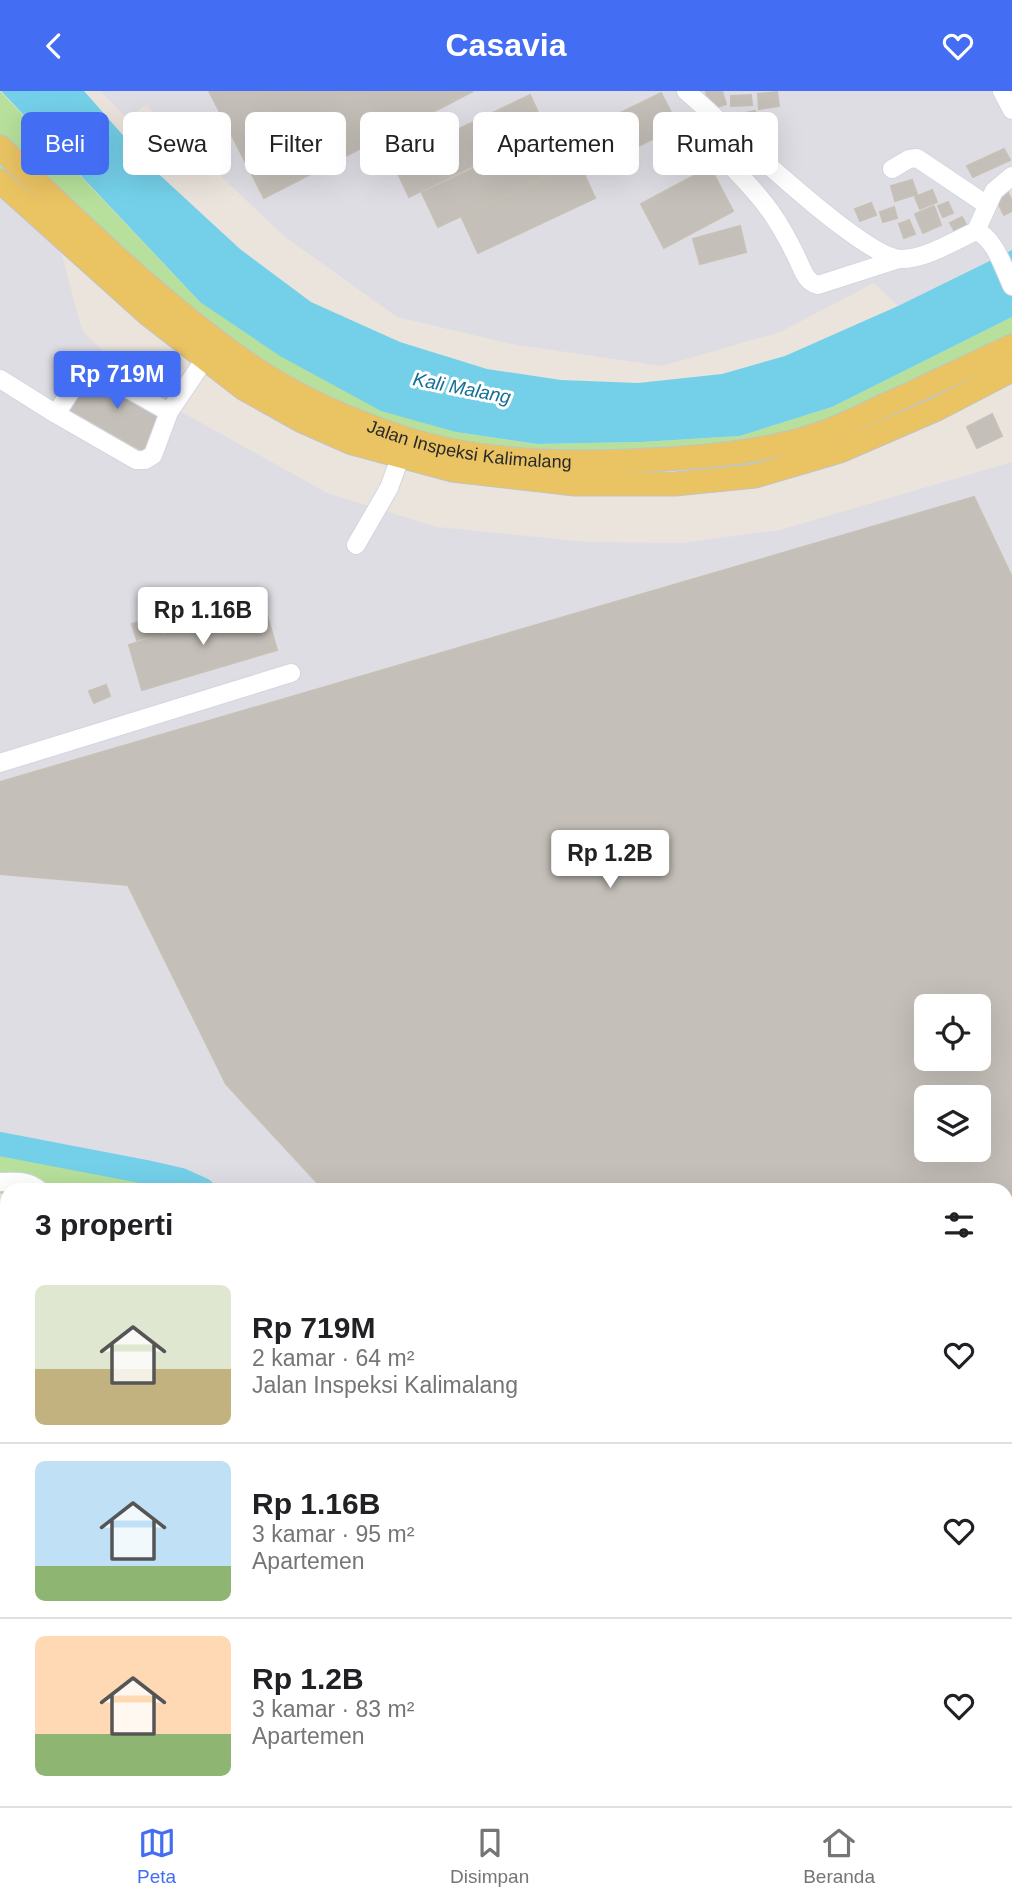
<!DOCTYPE html>
<html lang="id">
<meta charset="utf-8">
<style>
body{margin:0;font-family:Arial,sans-serif;background:#f6f6f6;color:#202124;height:100vh;display:flex;flex-direction:column;font-size:26px;white-space:nowrap}
*{box-sizing:border-box;margin:0}
p{font-size:23px;color:#757577}
.icon{flex:none;width:38px;height:38px;fill:none;stroke:currentColor;stroke-width:2;stroke-linecap:round;stroke-linejoin:round}
.map{position:relative;flex:1;overflow:hidden}
.sheet{position:absolute;left:0px;top:1092px;width:1013px;height:623px;display:flex;flex-direction:column;background:#fff;border-radius:21px 21px 0 0;box-shadow:0 7px 28px #0002}
.sheet>*{flex:none}
.banner{position:absolute;left:21px;top:21px;width:971px;height:63px;display:flex;gap:14px}
.controls{position:absolute;left:914px;top:903px;display:grid;gap:14px}
.controls a{display:grid;place-items:center;width:77px;height:77px;border-radius:10px;background:#fff;box-shadow:0 7px 28px #0002;font-size:35px}
.price{position:absolute;translate:-50% -60px;padding:0 16px;border-radius:7px;background:#fff;color:#222;font-size:23px;line-height:46px;filter:drop-shadow(0 2px 4px #0008)}
.price::after{content:'';position:absolute;left:50%;top:42px;width:21px;height:16px;margin-left:-10px;background:inherit;clip-path:polygon(0 0,100% 0,50% 100%)}
.price.current{background:#436df2;color:#fff}
ul{padding:0;list-style:none}
li{display:flex;align-items:center;gap:21px;height:175px;padding:0 35px}
li+li{border-top:2px solid #e0e0e0}
li span{display:grid;place-items:center;flex:none;width:196px;height:140px;border-radius:10px;color:#555}
li>.icon{margin-inline-start:auto}
span .icon{width:84px;height:84px;fill:#fffc;stroke-width:1}
li b{font-size:30px}
h2{display:flex;justify-content:space-between;align-items:center;height:84px;padding:0 35px;font-size:30px}
.chip{padding:0 24px;border-radius:10px;background:#fff;box-shadow:0 7px 28px #0002;font-size:24px;line-height:63px}
.chip.current{background:#436df2;color:#fff}
header{display:flex;justify-content:space-between;align-items:center;height:91px;padding:0 35px;background:#436df2;color:#fff;font-size:32px;font-weight:700}
.tab-bar{display:flex;justify-content:space-around;align-items:center;height:98px;border-top:2px solid #e0e0e0;background:#fff;font-size:19px;color:#757577}
.tab-bar a{display:grid;justify-items:center;gap:4px}
.tab-bar .current{color:#436df2}
.map>svg:first-child{display:block}
</style>
<header><svg class="icon" aria-label="back" viewBox="0 0 24 24"><path d="M15 5l-7 7 7 7"/></svg>Casavia<svg class="icon" aria-label="heart" viewBox="0 0 24 24"><path d="M12 20l-8-8c-3-5 5-10 8-4 3-6 11-1 8 4z"/></svg></header>
<div class="map">
<svg width="1012" height="1715" viewBox="0 0 1012 1715">
<rect width="100%" height="100%" fill="#ebe4dc"/>
<path fill="#dedde4" fill-rule="evenodd" d="M100 0H1012V159L898 215 874 192 780 241 662 275 511 253 397 226 284 145 146 14 127 27Z
M0 89 56 142 82 239 137 296 327 402 437 436 587 451 682 452 780 439 1012 371V1715H948L946 1708H1006V1099H203L181 1089 0 1053ZM926 915H978V968H926ZM926 1006H978V1059H926Z"/>
<path fill="#b6e09b" d="M0 0 200 211 456 341 537 353 642 351 740 345 832 316 1012 226V279L892 337 710 389 709 367 577 372 302 330 0 89Z
M0 1053 181 1089 203 1099H7V1104L0 1102Z
M585 1708H845L848 1711 857 1708H946L948 1715H590Z"/>
<path fill="#74d0e9" d="M1 0H84L150 75 240 158 311 211 400 251 487 278 561 289 638 292 722 283 785 265 898 215 1012 159V226L832 316 740 345 642 351 537 353 456 341 381 320 280 265 200 211Z"/>
<g fill="none" stroke-linecap="round" stroke-linejoin="round">
<path stroke="#74d0e9" stroke-width="24" d="M0 1053 146 1081 181 1089 203 1099
M649 1708 657 1715"/>
</g>
<path fill="#c4bfb8" stroke="#c7c0b6" stroke-width="2" fill-rule="evenodd" d="M209 0H256L301 88 264 107Z
M256 0H298L334 71 301 88Z
M298 0H345L371 52 334 71Z
M345 0H398L414 31 371 52Z
M398 0H448L454 10 414 31Z
M448 0H473L454 10Z
M722 0 726 13 711 18 706 1Z
M777 1 779 15 759 18 758 3Z
M661 2 678 35 623 63 606 29Z
M530 4 546 39 409 106 392 70Z
M751 4 752 14 731 15V5Z
M755 20 758 33 742 36 740 23Z
M561 36 577 71 438 136 422 102Z
M1004 58 1010 69 973 86 967 75Z
M579 72 595 107 478 162 462 127Z
M710 76 733 120 664 157 641 113Z
M912 89 917 103 895 110 891 95Z
M932 99 937 111 920 118 915 106Z
M1007 100 1012 110V120L1004 124 995 106Z
M948 111 953 122 943 126 938 115Z
M871 112 876 124 860 130 855 118Z
M934 115 941 134 923 142 915 123Z
M894 116 897 127 883 131 880 121Z
M962 126 967 135 955 141 950 132Z
M909 129 915 143 904 147 899 133Z
M740 135 746 161 700 173 693 148Z
M90 278 166 321 144 361 68 318Z
M992 323 1002 345 977 357 967 336Z
M974 406 1012 486V1636L1006 1639V1099H324L226 993 128 794 0 783V691ZM926 915H978V968H926ZM926 1006H978V1059H926Z
M264 514 277 559 142 599 129 554Z
M157 526 162 542 137 549 132 533Z
M106 594 110 605 94 612 89 600Z
M7 1108V1354L0 1358V1112Z
M7 1354V1596L0 1601V1358Z
M0 1609 7 1619V1708H577L582 1715H0Z
M1012 1697V1715H972V1708H1006V1699Z"/>
<g fill="none" stroke-linecap="round" stroke-linejoin="round">
<g stroke="#d2d6e2" stroke-width="20">
<path id="minor" d="M686 0C722 31 862 167 901 168 926 168 954 150 976 140
M1002 0 1012 19
M734 78C765 110 779 129 798 169 803 180 806 191 818 194L899 168
M892 78 909 68 917 67 987 114
M976 140 994 100 1012 85
M976 140C995 147 1004 178 1012 195
M0 288 56 323
M169 321 87 275 56 323 136 369H145L153 364 169 321 211 259
M356 454 389 397 405 353
M0 672 291 582
M0 1091C15 1091 27 1089 39 1099
M568 1708 573 1715"/>
</g>
<g stroke="#c3c3c3" stroke-width="25">
<g id="major">
<path id="s1" d="M0 56C79 132 164 216 254 277 299 307 352 330 403 347 475 370 554 373 629 370 696 367 762 363 825 341 847 333 868 322 888 313 930 294 971 274 1012 255"/>
<path d="M0 90 149 224 243 297 302 330 352 352 452 379 575 393H675L755 385 840 360 937 318 1012 279"/>
</g>
</g>
<use href="#minor" stroke="#fff" stroke-width="18"/>
<use href="#major" stroke="#eac362" stroke-width="23"/>
</g>
<g text-anchor="middle" dominant-baseline="central" stroke-width="6" stroke-linejoin="round" paint-order="stroke">
<g font-size="18" fill="#2a2a2a" stroke="#fff">
<text stroke="none"><textPath href="#s1" startOffset="569">Jalan Inspeksi Kalimalang</textPath></text>
</g>
<g font-size="19" font-style="italic" fill="#136f95" stroke="#fff">
<text transform="translate(462 297) rotate(11)">Kali Malang</text>
</g>
</g>
</svg>
<div class="controls">
<a><svg class="icon" aria-label="locate" viewBox="0 0 24 24"><circle cx="12" cy="12" r="6"/><path d="M12 2v4M12 18v4M2 12h4M18 12h4"/></svg></a>
<a><svg class="icon" aria-label="layers" viewBox="0 0 24 24"><path d="M12 4l9 5-9 5-9-5zM3 14l9 5 9-5"/></svg></a>
</div>
<b class="price current" style="left:117px;top:320px">Rp 719M</b>
<b class="price" style="left:203px;top:556px">Rp 1.16B</b>
<b class="price" style="left:610px;top:799px">Rp 1.2B</b>
<div class="banner">
<a class="chip current">Beli</a>
<a class="chip">Sewa</a>
<a class="chip">Filter</a>
<a class="chip">Baru</a>
<a class="chip">Apartemen</a>
<a class="chip">Rumah</a>
</div>
<section class="sheet">
<h2>3 properti<svg class="icon" aria-label="filters" viewBox="0 0 24 24"><path d="M4 7h16M4 17h16"/><circle cx="9" cy="7" r="2"/><circle cx="15" cy="17" r="2"/></svg></h2>
<ul>
<li><span style="background:linear-gradient(#dfe7d0 60%,#c2b280 0)"><svg class="icon" aria-label="home" viewBox="0 0 24 24"><path d="M3 11l9-7 9 7M6 9v11h12V9"/></svg></span><div><b>Rp 719M</b><p>2 kamar · 64 m²</p><p>Jalan Inspeksi Kalimalang</p></div><svg class="icon" aria-label="heart" viewBox="0 0 24 24"><path d="M12 20l-8-8c-3-5 5-10 8-4 3-6 11-1 8 4z"/></svg></li>
<li><span style="background:linear-gradient(#bfe0f5 75%,#8fb573 0)"><svg class="icon" aria-label="home" viewBox="0 0 24 24"><path d="M3 11l9-7 9 7M6 9v11h12V9"/></svg></span><div><b>Rp 1.16B</b><p>3 kamar · 95 m²</p><p>Apartemen</p></div><svg class="icon" aria-label="heart" viewBox="0 0 24 24"><path d="M12 20l-8-8c-3-5 5-10 8-4 3-6 11-1 8 4z"/></svg></li>
<li><span style="background:linear-gradient(#ffd9b3 70%,#8fb573 0)"><svg class="icon" aria-label="home" viewBox="0 0 24 24"><path d="M3 11l9-7 9 7M6 9v11h12V9"/></svg></span><div><b>Rp 1.2B</b><p>3 kamar · 83 m²</p><p>Apartemen</p></div><svg class="icon" aria-label="heart" viewBox="0 0 24 24"><path d="M12 20l-8-8c-3-5 5-10 8-4 3-6 11-1 8 4z"/></svg></li>
</ul>
</section>
</div>
<nav class="tab-bar">
<a class="current"><svg class="icon" aria-label="map" viewBox="0 0 24 24"><path d="M3 6l6-2 6 2 6-2v14l-6 2-6-2-6 2zM9 4v14M15 6v14"/></svg>Peta</a>
<a><svg class="icon" aria-label="saved" viewBox="0 0 24 24"><path d="M7 4h10v16l-5-4-5 4z"/></svg>Disimpan</a>
<a><svg class="icon" aria-label="home" viewBox="0 0 24 24"><path d="M3 11l9-7 9 7M6 9v11h12V9"/></svg>Beranda</a>
</nav>
